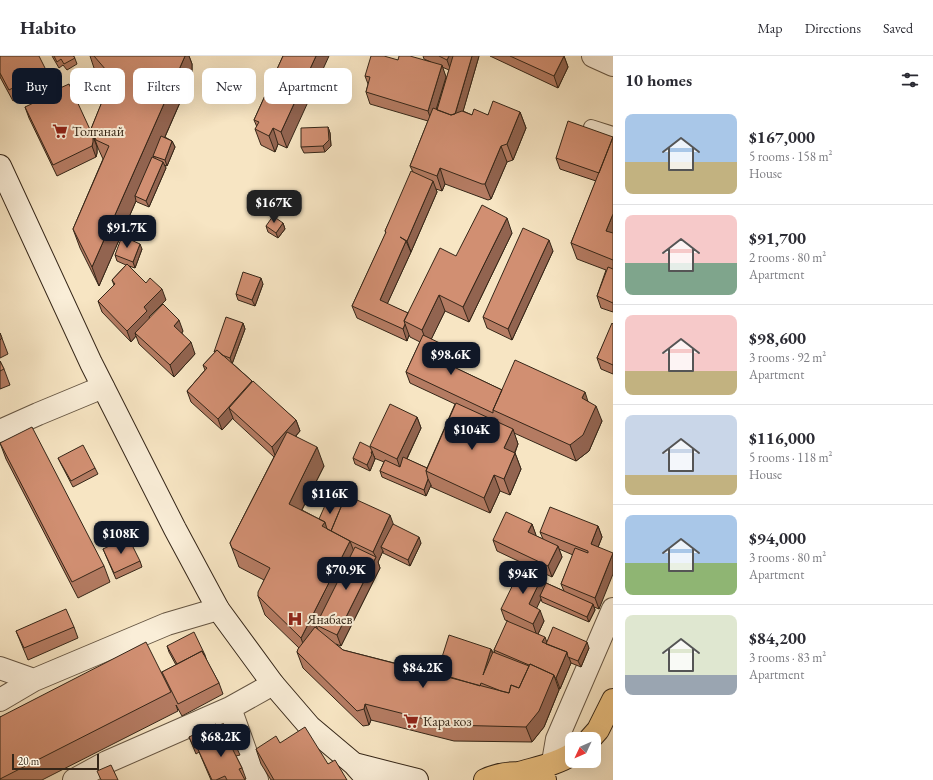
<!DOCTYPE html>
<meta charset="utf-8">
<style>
body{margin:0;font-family:"EB Garamond",serif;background:#f7f7f7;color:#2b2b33;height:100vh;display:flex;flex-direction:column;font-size:15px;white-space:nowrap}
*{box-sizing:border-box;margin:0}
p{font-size:13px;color:#7c7c81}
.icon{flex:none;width:22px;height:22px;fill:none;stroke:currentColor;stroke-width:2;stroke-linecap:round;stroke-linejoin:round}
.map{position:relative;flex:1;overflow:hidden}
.panel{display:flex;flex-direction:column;background:#fff;width:320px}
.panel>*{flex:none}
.top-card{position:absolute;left:12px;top:12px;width:380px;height:36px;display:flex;gap:8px}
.needle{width:26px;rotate:226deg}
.tools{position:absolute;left:565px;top:676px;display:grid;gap:8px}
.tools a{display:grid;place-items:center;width:36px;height:36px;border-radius:8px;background:#fff;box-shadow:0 4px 16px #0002;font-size:20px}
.scale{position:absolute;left:12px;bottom:10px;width:87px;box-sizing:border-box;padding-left:4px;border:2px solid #352618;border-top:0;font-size:11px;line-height:14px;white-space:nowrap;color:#352618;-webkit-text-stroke:3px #faeed8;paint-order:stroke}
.price{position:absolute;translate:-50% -34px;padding:0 9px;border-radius:8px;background:#111827;color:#fff;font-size:13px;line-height:26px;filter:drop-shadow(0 1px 2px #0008)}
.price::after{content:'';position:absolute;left:50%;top:24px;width:12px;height:9px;margin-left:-6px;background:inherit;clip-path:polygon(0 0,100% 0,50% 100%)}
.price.selected{background:#222;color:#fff}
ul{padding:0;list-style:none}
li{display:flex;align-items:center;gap:12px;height:100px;padding:0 12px}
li+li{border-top:1px solid #e1e1e2}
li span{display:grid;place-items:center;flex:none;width:112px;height:80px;border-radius:8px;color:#555}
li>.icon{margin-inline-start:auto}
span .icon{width:48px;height:48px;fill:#fffc;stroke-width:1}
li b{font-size:17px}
h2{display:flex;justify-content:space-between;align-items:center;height:48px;padding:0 12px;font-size:17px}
.pill{padding:0 14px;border-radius:8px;background:#fff;box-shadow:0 4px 16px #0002;font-size:14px;line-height:36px}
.pill.selected{background:#111827;color:#fff}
header{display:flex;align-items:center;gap:24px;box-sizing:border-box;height:56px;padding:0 20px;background:#fff;border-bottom:1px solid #e1e1e2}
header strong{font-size:19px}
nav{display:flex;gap:22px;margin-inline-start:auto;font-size:14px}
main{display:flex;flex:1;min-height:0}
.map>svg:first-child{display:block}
</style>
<header>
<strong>Habito</strong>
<nav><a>Map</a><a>Directions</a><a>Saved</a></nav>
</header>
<main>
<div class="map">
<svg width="613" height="724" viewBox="0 0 613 724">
<rect width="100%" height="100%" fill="#f7e5c3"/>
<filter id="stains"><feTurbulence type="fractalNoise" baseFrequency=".005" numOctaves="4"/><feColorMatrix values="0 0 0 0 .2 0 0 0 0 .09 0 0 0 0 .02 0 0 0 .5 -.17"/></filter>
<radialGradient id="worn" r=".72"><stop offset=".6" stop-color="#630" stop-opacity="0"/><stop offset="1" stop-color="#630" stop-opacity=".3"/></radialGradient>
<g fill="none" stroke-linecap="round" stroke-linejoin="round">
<g stroke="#665643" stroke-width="16">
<path id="service" d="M591 71 613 78"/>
</g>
<g stroke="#665643" stroke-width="24">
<path id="minor" d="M593 0 613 9
M0 375 38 358 103 331
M0 612 34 624
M0 644 34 624 167 568 218 553
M230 652 250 708 257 724
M553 706 557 683 613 553
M74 724 107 706 230 652 273 628"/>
</g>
<g stroke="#352618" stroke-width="24">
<path id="secondary" d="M0 110 91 307 175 473 218 553 273 628 310 671 354 708 368 724
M354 708 417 724"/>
</g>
<g stroke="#352618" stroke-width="24">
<path id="primary" d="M590 683 598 674 613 644
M519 717C536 712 558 708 572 698
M485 724C504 715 526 715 545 724"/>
</g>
<use href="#service" stroke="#faeed8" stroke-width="14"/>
<use href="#minor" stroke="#faeed8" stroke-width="22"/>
<use href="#secondary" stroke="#faeed8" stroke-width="22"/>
<use href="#primary" stroke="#ecc282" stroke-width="22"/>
</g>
<path fill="#b47b62" stroke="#352618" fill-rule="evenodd" d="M0 0 46 14 50 25 13 45 0 21Z
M52 0H74L77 8 67 14 63 9 59 12Z
M90 0H189L192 8V19L165 81 172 85 175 91 167 110 164 109 166 112 149 151 137 146 136 145 99 230 80 192 73 173 103 103 98 92 91 73 109 29 94 12Z
M283 0 287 92 278 88 275 96 261 89 255 73 257 71 254 64Z
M423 0H479L463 55 472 59H488L520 56 526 72 513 104 507 106 491 143 488 144 445 128 442 135 436 133 437 136 411 196 410 195 411 196 387 248 408 257 456 200 512 177 469 266 445 255 431 283 448 300 445 307 502 334 588 345 602 365 589 395 576 405 514 377 518 388 515 397 521 413 510 439 500 435 490 457 431 431V429L426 440 382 421 380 415 384 406 374 402V400L375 403 370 415 355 408 353 402 417 361 421 372 407 403 427 412 455 348 410 327 406 316 420 286 410 281 409 279 407 285 357 262 352 250 386 177 385 175 413 116 410 110 428 65 370 48 366 36 368 28 365 20 398 4 431 6 424 3ZM442 11 449 14 437 54 436 53 446 21Z
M490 0H564L568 11 558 32Z
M25 51 93 80 97 91V97L96 101 57 120 29 62Z
M328 71 330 77 331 90 325 96 304 97 301 91Z
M613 81V256L601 252 597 240 606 214 577 203 571 187 596 125 560 113 556 102Z
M283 167 285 173 278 182 268 176 266 170Z
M142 193 135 212 129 210 146 227 166 244 149 261V262L183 275 182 277 195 298 174 321 139 288 136 280 131 286 102 256 98 245 114 229 112 224 126 209 117 205 115 199Z
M553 195 512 284 487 272 483 261Z
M263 228 255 250 238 244 236 238Z
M243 267 245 273 232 308V307L252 325V326L296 364 300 375 296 380 324 410 302 454 319 463 341 451 393 469 421 487 410 510 383 497V495L378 506 380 512 341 590 336 588 343 594 438 618 437 617 491 593 493 596 495 597 494 594 508 565 505 564 501 553 543 519 546 527 564 535 561 528 573 499 559 493 562 501 552 521 497 495 493 484 532 468 536 480 543 483 540 476 598 470 602 481 598 491 599 553 594 551 595 554 589 566 542 546 541 543 536 552 544 565 538 578 547 586 589 592 581 611 571 607 560 633H559V634L544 671 532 686 454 685 371 664 369 669 363 670 303 612 297 596 299 592 265 559 258 540 264 524 239 511 230 487 274 401 233 363V362L222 374 191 346 187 335 205 314 203 309Z
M613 268V318L601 313 597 302Z
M0 277 8 298 0 302Z
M0 305 4 313 10 329 0 333Z
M0 387 104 510 110 526 78 542 6 403Z
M58 402 95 412 98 418 73 431 61 408Z
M103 493 140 505 142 511 116 523Z
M74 571 78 582 28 604 16 575Z
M167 590 205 599 207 605 219 627 223 638 182 660 176 649 178 655 42 724H0V661L162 616 176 609 169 596Z
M221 678 235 688 240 699 236 700 242 712 246 723H245V724H211L199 696 196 698 189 681Z
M280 687 328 708 347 724H271L261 708 256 693Z"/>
<path fill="#926450" stroke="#352618" d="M185 0H189L192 8V19L156 101 153 100 155 104 135 140 136 145 99 230 92 211Z
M316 0H329L287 92 281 76Z
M449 0H458L451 15 447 4Z
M472 0H479L458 73 454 62Z
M564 0 568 11 558 32 554 20Z
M442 9 446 21 432 67 428 55Z
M520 56 526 72 513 104 507 88Z
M328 71 330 77 331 90 325 96 323 90Z
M273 72 278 88 275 96 269 80Z
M93 80 97 91V97L96 101 92 90Z
M172 85 175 91 167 110 165 104Z
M501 90 507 106 491 143 485 128Z
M163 106 166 112 149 151 146 145Z
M440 112 445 128 442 135 437 120Z
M433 125 437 136 411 196 407 185Z
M613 158V188L606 175Z
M507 162 512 177 469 266 463 251Z
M283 167 285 173 278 182 276 177Z
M549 184 553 195 512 284 508 273Z
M406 185 411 196 384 255 380 244Z
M140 188 142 193 135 212 133 206Z
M261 222 263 228 255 250 252 244Z
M162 233 166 244 149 261 151 266 135 277 136 280 131 286 127 275 144 251Z
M439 239 445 255 428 290 422 274Z
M179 264 183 275 178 281 174 270Z
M243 267 245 273 232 308 230 302Z
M405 268 409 279 407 285 403 273Z
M191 286 195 298 174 321 170 309Z
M444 289 448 300 441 314 437 303Z
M252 325 256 336 229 352 233 362 222 374 218 363Z
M585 336 590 352 582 342Z
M596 350 602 365 589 395 576 405 570 389Z
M417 361 421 372 401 415 397 403Z
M296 364 300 375 276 402 272 391Z
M513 373 518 388 510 408 504 392Z
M317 391 324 410 295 467 289 448Z
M372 395 375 403 370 415 367 409Z
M515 397 521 413 510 439 504 423Z
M494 419 500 435 490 457 484 442Z
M428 423 431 429 426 440 424 434Z
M390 459 394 470 381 491 383 495 378 506 380 512 341 590 337 579 376 501 373 496Z
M325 466 332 485 322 470Z
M532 468 536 479 532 487 528 476Z
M598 470 602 481 595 499 591 488Z
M419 481 421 487 410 510 408 504Z
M350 485 357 504 316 569 320 579 308 602 301 582Z
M558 490 562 501 552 521 548 510Z
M613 497V518L599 553 595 542Z
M543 519 547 530 540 540 541 543 533 560 529 548Z
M593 548 595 554 589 566 587 561Z
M540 554 544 565 537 580 533 568Z
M545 581 549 592 542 586Z
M587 586 589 592 581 611 578 605Z
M491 593 495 604 483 619Z
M567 596 571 607 560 633 556 622Z
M554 619 559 634 544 671 532 686 526 671Z
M365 648 371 664 369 669 364 653Z"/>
<path fill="#d18f72" stroke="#352618" d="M0 0H39L46 14 9 34 0 17Z
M54 0H73L75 2 64 8 61 3 57 6Z
M94 0H185L92 211 73 173 109 90 96 84 91 73 112 21Z
M283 0H316L281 76 273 72 269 80 255 73 259 66 254 64Z
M371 0H384L398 4 399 0H410L442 9 428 55 366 36 370 21 365 20Z
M439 0H449L447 4Z
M453 0H472L455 58 451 59 437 54Z
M510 0H564L554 20Z
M69 28 93 80V86L92 90 53 109 25 51 46 41 49 37Z
M493 45 520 56 507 88 501 90 485 128H482L440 112 437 120 410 110 433 52 451 59 462 55 472 59 474 53 488 59Z
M568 65 613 81 599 117 556 102Z
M328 71 329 84 323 90 301 91V72Z
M161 80 172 85 165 104 153 100Z
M613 81V158L606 175 613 177V204L571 187Z
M152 101 163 106 146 145 135 140Z
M411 115 433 125 407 185 400 181 406 185 380 244 408 257 404 265 405 268 403 273 352 250 386 176 385 175Z
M482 149 507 162 463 251 439 239 422 274 404 265 440 192 456 200Z
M273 160 283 167 276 177 266 170Z
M523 172 549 184 508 273 483 261Z
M122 180 140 188 133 206 115 199Z
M127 208 146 227 150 222 162 233 144 251 147 255 127 275 98 245 115 228 112 224Z
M608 211 613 213V247L597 240Z
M243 216 261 222 252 244 236 238Z
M163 248 179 264 174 270 191 286 170 309 135 277Z
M226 261 243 267 230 302 222 299 217 294 214 296Z
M612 267 613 268V309L597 302Z
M0 277 2 282 0 284Z
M423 279 444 289 437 303 502 334 493 354V357L406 316Z
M217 294 252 325 218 363 187 335 207 312 203 309Z
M515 304 585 336 582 342 596 350 583 379 570 389 493 354Z
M0 305 4 313 0 315Z
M253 325 296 364 272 391 229 352Z
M456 347 513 373 504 392 515 397 504 423 494 419 484 442 426 415Z
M390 348 417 361 397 403 370 390Z
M32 371 104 510 72 526 0 387Z
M287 376 317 391 289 448 325 466 322 470 350 485 301 582 258 540V536L270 512 232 492 230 487Z
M360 386 370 391 372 395 371 397 372 398 367 409 353 402Z
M83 389 95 412 71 425 58 402Z
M403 401 427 412 426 415 428 423 424 434 380 415 385 404 400 411Z
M346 439 390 459 373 496 350 485 331 475Z
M327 445 341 451 331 475 327 473 325 466 319 463Z
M550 451 598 470 591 488 613 497 595 542 561 528 575 492 588 497V495L540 476Z
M506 456 532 468 528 476 558 490 548 510 493 484Z
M393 468 419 481 408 504 381 491Z
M128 481 140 505 114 517 103 493Z
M355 491 376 501 337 579 316 569Z
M523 508 543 519 529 548 540 554 533 568 501 553Z
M546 527 593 548 587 561 540 540Z
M66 553 74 571 24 592 16 575Z
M507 565 545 581 542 586 567 596 556 622H555L554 619 530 608 529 609 494 594Z
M315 571 343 594 509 637 511 629 519 632 530 608 554 619 539 655 526 671 448 669 365 648 364 653 357 655 297 596 298 593Z
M553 571 587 586 578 605 568 601 567 596 546 588Z
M194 576 205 599H204L202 595 177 608 167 590Z
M449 579 491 593 483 619 493 596 529 610 519 632 511 629 509 637 501 635 481 627 480 630 437 617Z
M146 586 171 636 0 723V661Z
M202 595 219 627 178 648 162 616Z
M216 668 221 678 196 689 197 690 194 692 189 681Z
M305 671 328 708 335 704 347 724H274L256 693 276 680 280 687Z
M229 674 235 688 231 690 242 712 239 713 245 724H227L225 720 216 724H212L196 689Z
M111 709 118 724H101L97 715Z"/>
<defs>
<g id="supermarket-bare" transform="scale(1.2)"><path d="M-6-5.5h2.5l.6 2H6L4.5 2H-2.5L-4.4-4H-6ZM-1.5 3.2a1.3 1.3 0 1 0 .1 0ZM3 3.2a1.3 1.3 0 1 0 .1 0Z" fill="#8f2418" stroke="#faeed8" stroke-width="2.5" paint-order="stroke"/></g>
<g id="hospital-bare" transform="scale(1.2)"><path d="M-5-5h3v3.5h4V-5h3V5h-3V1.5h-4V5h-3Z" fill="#8f2418" stroke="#faeed8" stroke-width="2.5" paint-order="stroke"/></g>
</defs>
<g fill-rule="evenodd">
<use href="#supermarket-bare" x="60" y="75"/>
<use href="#hospital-bare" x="295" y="563"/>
<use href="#supermarket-bare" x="411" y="665"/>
</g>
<g text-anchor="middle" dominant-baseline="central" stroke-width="4" stroke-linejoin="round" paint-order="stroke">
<g font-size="14" fill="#352618" stroke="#faeed8" text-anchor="start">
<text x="72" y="75">Толганай</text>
<text x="307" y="563">Янабаев</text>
<text x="423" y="665">Кара коз</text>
</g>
</g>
<rect width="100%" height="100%" filter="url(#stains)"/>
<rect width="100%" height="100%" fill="url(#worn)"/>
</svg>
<div class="tools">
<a><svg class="needle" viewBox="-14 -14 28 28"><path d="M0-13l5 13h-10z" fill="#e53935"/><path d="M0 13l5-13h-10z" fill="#7c7c81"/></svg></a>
</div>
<div class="scale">20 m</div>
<b class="price selected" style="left:274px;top:168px">$167K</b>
<b class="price" style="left:127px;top:193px">$91.7K</b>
<b class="price" style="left:451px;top:320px">$98.6K</b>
<b class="price" style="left:472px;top:395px">$104K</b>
<b class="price" style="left:330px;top:459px">$116K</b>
<b class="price" style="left:121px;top:499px">$108K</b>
<b class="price" style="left:346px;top:535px">$70.9K</b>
<b class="price" style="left:523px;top:539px">$94K</b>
<b class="price" style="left:423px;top:633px">$84.2K</b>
<b class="price" style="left:221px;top:702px">$68.2K</b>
<div class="top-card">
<a class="pill selected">Buy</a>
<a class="pill">Rent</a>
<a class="pill">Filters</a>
<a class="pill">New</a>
<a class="pill">Apartment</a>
</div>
</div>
<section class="panel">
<h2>10 homes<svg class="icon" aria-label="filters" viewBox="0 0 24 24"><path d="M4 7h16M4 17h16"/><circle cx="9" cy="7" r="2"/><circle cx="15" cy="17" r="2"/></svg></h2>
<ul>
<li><span style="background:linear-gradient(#a9c7e8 60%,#c2b280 0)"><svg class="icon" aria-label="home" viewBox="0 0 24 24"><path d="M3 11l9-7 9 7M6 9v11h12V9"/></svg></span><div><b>$167,000</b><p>5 rooms · 158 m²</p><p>House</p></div></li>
<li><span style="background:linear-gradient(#f6c9c9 60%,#7fa58c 0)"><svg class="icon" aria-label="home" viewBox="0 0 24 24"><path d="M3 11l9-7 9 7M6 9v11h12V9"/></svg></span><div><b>$91,700</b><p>2 rooms · 80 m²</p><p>Apartment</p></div></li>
<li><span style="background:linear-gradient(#f6c9c9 70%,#c2b280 0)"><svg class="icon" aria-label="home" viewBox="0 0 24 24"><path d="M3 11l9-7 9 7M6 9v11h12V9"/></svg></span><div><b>$98,600</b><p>3 rooms · 92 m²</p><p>Apartment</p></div></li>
<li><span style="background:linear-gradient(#c9d6e8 75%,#c2b280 0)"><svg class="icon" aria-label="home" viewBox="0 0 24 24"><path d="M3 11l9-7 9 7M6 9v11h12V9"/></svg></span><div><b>$116,000</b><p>5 rooms · 118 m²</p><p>House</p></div></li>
<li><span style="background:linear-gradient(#a9c7e8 60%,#8fb573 0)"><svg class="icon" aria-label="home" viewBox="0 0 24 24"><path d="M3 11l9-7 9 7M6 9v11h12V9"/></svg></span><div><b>$94,000</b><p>3 rooms · 80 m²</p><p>Apartment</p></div></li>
<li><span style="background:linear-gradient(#dfe7d0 75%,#9aa5b1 0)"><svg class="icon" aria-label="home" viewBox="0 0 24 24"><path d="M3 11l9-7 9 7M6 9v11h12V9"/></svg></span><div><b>$84,200</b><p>3 rooms · 83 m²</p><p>Apartment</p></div></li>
</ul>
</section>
</main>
